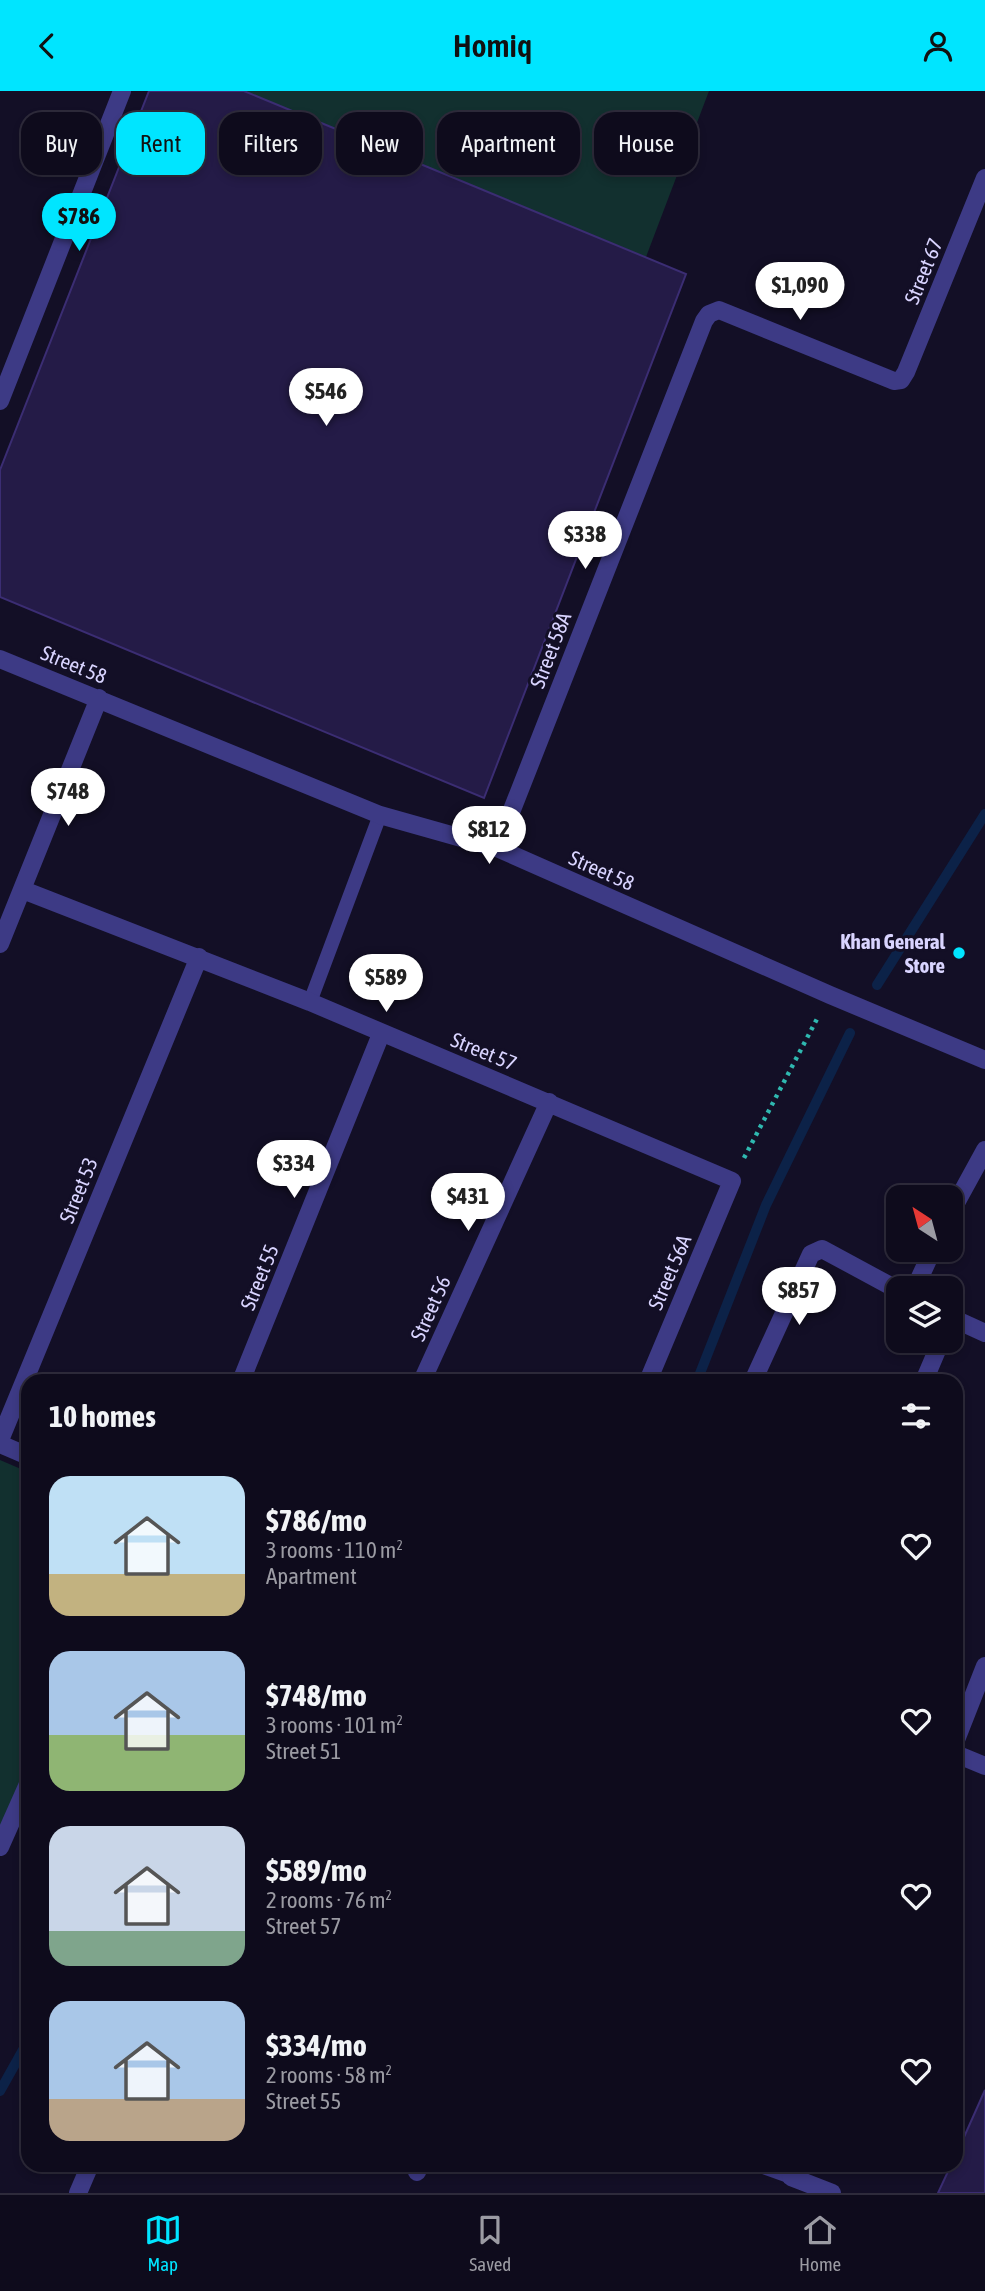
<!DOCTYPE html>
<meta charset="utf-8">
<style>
body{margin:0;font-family:"Asap Condensed",sans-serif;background:#171425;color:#f1f3f6;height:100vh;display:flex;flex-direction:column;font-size:26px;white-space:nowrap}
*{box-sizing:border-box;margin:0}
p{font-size:23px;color:#9b9ba3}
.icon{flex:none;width:38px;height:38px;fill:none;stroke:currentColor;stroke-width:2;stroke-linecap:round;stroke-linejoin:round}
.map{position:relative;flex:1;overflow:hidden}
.drawer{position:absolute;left:21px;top:1283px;width:942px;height:798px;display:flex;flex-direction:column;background:#0e0b1c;border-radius:21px;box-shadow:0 4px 10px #0003,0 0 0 2px #2e2b3b}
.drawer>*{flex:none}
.guide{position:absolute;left:21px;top:21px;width:943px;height:63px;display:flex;gap:14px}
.needle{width:46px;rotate:324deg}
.controls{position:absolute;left:886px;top:1094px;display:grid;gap:14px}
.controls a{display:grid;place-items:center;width:77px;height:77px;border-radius:14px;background:#0e0b1c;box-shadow:0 4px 10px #0003,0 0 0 2px #2e2b3b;font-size:35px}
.price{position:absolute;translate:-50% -60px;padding:0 16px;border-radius:24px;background:#fff;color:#222;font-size:23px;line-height:46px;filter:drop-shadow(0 2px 4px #0008)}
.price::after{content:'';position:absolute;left:50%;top:42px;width:21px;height:16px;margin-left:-10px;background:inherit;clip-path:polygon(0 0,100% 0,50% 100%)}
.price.current{background:#00e5ff;color:#111}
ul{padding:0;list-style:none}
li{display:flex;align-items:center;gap:21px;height:175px;padding:0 28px}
li span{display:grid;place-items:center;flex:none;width:196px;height:140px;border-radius:21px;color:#555}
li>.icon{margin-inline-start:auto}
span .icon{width:84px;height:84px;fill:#fffc;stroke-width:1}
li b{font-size:30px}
h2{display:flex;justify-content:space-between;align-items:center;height:84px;padding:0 28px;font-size:30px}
.pill{padding:0 24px;border-radius:21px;background:#0e0b1c;box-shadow:0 4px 10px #0003,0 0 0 2px #2e2b3b;font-size:24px;line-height:63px}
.pill.current{background:#00e5ff;color:#111}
header{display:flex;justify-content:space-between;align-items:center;height:91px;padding:0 28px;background:#00e5ff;color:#111;font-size:32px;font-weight:600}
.tab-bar{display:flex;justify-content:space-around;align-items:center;height:98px;border-top:2px solid #2e2b3b;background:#0e0b1c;font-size:19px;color:#9b9ba3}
.tab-bar a{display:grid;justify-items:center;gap:4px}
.tab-bar .current{color:#00e5ff}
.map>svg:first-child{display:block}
</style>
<header><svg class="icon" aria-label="back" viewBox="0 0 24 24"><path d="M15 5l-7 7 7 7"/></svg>Homiq<svg class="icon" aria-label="person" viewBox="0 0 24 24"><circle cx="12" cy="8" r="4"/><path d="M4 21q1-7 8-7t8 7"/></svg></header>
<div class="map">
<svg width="985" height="2102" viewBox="0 0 985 2102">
<rect width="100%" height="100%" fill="#130f26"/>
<path fill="#12302f" d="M244 0H709L646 166Z
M0 1369 28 1381V1679L0 1747Z"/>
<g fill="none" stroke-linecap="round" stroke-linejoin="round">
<path stroke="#0c2248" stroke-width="10" d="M877 894 985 723
M697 1290 766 1114 850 942
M0 2000 28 1950"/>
</g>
<path fill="#241b47" stroke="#3b2d73" stroke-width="2" d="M149 0H244L686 183 484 707 0 506V379Z
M985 1999V2102H938L951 2074H956V2064Z"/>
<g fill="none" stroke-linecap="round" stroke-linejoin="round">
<path stroke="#2fb8b0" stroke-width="4.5" stroke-dasharray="3.5 5" stroke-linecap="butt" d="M744 1067 818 926"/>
<path stroke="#3d3a85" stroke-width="14" d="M310 911 380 724
M758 2074 791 2086"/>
<path stroke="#3d3a85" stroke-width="18" d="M0 310 122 0
M0 568 380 724 497 757 830 904 985 969
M497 757 704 230 709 223 719 219 894 290 901 289 906 281 985 87
M23 799 310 911 732 1090 648 1290
M0 853 99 607
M950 1123 985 1059
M915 1197 933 1158
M950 1226 985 1242
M241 1290 381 943
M422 1290 549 1011
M753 1290 811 1163 822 1158 898 1199
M924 1290 941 1250
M0 1349 199 866
M0 1353 28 1365
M956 1649 985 1575
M956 1663 985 1675
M0 1756 28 1693
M796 2074 791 2086 832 2102
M417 2081 420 2074
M78 2102 90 2074"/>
</g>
<circle fill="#00e5ff" stroke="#130f26" stroke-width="2.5" cx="959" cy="862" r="7"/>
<g text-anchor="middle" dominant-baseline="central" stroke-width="6" stroke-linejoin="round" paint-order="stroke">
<g font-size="21" fill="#d9d4ff" stroke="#130f26">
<text transform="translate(923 180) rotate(-68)">Street 67</text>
<text transform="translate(550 559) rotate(-69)">Street 58A</text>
<text transform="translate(74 573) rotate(22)">Street 58</text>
<text transform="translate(602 779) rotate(24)">Street 58</text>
<text transform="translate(484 960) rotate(22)">Street 57</text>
<text transform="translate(78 1099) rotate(-68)">Street 53</text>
<text transform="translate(669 1181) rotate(-67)">Street 56A</text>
<text transform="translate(259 1186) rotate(-68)">Street 55</text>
<text transform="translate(430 1217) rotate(-66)">Street 56</text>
</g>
<g font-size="21" font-weight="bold" fill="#d9d4ff" stroke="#130f26" text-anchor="end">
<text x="945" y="850">Khan General<tspan x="945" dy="24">Store</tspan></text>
</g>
</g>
</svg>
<div class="controls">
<a><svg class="needle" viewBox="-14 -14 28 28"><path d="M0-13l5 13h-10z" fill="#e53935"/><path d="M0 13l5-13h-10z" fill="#9b9ba3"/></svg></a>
<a><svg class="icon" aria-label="layers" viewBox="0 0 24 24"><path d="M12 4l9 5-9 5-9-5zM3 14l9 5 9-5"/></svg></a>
</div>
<b class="price current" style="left:79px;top:162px">$786</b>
<b class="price" style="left:800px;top:231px">$1,090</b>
<b class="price" style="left:326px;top:337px">$546</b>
<b class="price" style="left:585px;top:480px">$338</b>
<b class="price" style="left:68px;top:737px">$748</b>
<b class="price" style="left:489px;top:775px">$812</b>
<b class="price" style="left:386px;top:923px">$589</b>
<b class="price" style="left:294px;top:1109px">$334</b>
<b class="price" style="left:468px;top:1142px">$431</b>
<b class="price" style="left:799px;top:1236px">$857</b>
<div class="guide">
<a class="pill">Buy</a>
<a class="pill current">Rent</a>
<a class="pill">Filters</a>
<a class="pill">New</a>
<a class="pill">Apartment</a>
<a class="pill">House</a>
</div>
<section class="drawer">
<h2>10 homes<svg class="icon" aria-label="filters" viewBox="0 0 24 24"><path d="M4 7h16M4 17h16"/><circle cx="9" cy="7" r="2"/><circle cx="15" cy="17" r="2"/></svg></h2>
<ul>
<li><span style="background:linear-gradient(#bfe0f5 70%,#c2b280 0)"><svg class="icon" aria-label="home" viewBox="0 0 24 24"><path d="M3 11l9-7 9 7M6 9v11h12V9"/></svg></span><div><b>$786/mo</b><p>3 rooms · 110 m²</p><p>Apartment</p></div><svg class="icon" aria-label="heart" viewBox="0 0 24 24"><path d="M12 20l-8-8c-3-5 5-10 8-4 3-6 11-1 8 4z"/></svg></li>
<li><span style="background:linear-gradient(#a9c7e8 60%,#8fb573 0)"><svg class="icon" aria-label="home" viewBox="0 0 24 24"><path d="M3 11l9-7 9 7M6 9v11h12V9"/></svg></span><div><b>$748/mo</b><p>3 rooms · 101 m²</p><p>Street 51</p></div><svg class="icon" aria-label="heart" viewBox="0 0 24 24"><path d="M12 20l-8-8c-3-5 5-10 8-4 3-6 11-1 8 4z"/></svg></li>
<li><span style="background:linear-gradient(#c9d6e8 75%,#7fa58c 0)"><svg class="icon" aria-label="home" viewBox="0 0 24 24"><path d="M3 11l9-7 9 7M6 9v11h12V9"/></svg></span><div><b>$589/mo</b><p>2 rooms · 76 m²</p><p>Street 57</p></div><svg class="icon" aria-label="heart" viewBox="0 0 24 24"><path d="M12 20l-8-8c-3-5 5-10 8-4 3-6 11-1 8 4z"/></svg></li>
<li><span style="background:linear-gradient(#a9c7e8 70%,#b9a48a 0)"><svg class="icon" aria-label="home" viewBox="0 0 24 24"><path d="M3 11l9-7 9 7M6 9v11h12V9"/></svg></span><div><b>$334/mo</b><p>2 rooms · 58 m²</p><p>Street 55</p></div><svg class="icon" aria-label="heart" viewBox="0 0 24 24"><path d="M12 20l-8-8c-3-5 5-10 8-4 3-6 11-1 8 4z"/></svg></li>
</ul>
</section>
</div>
<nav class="tab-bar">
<a class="current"><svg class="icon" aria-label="map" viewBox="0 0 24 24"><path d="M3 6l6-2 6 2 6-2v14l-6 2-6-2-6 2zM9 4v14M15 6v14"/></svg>Map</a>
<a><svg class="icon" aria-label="saved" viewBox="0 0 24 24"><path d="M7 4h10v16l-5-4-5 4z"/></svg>Saved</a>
<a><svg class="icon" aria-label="home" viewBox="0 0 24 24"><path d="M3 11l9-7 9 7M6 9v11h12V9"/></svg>Home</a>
</nav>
